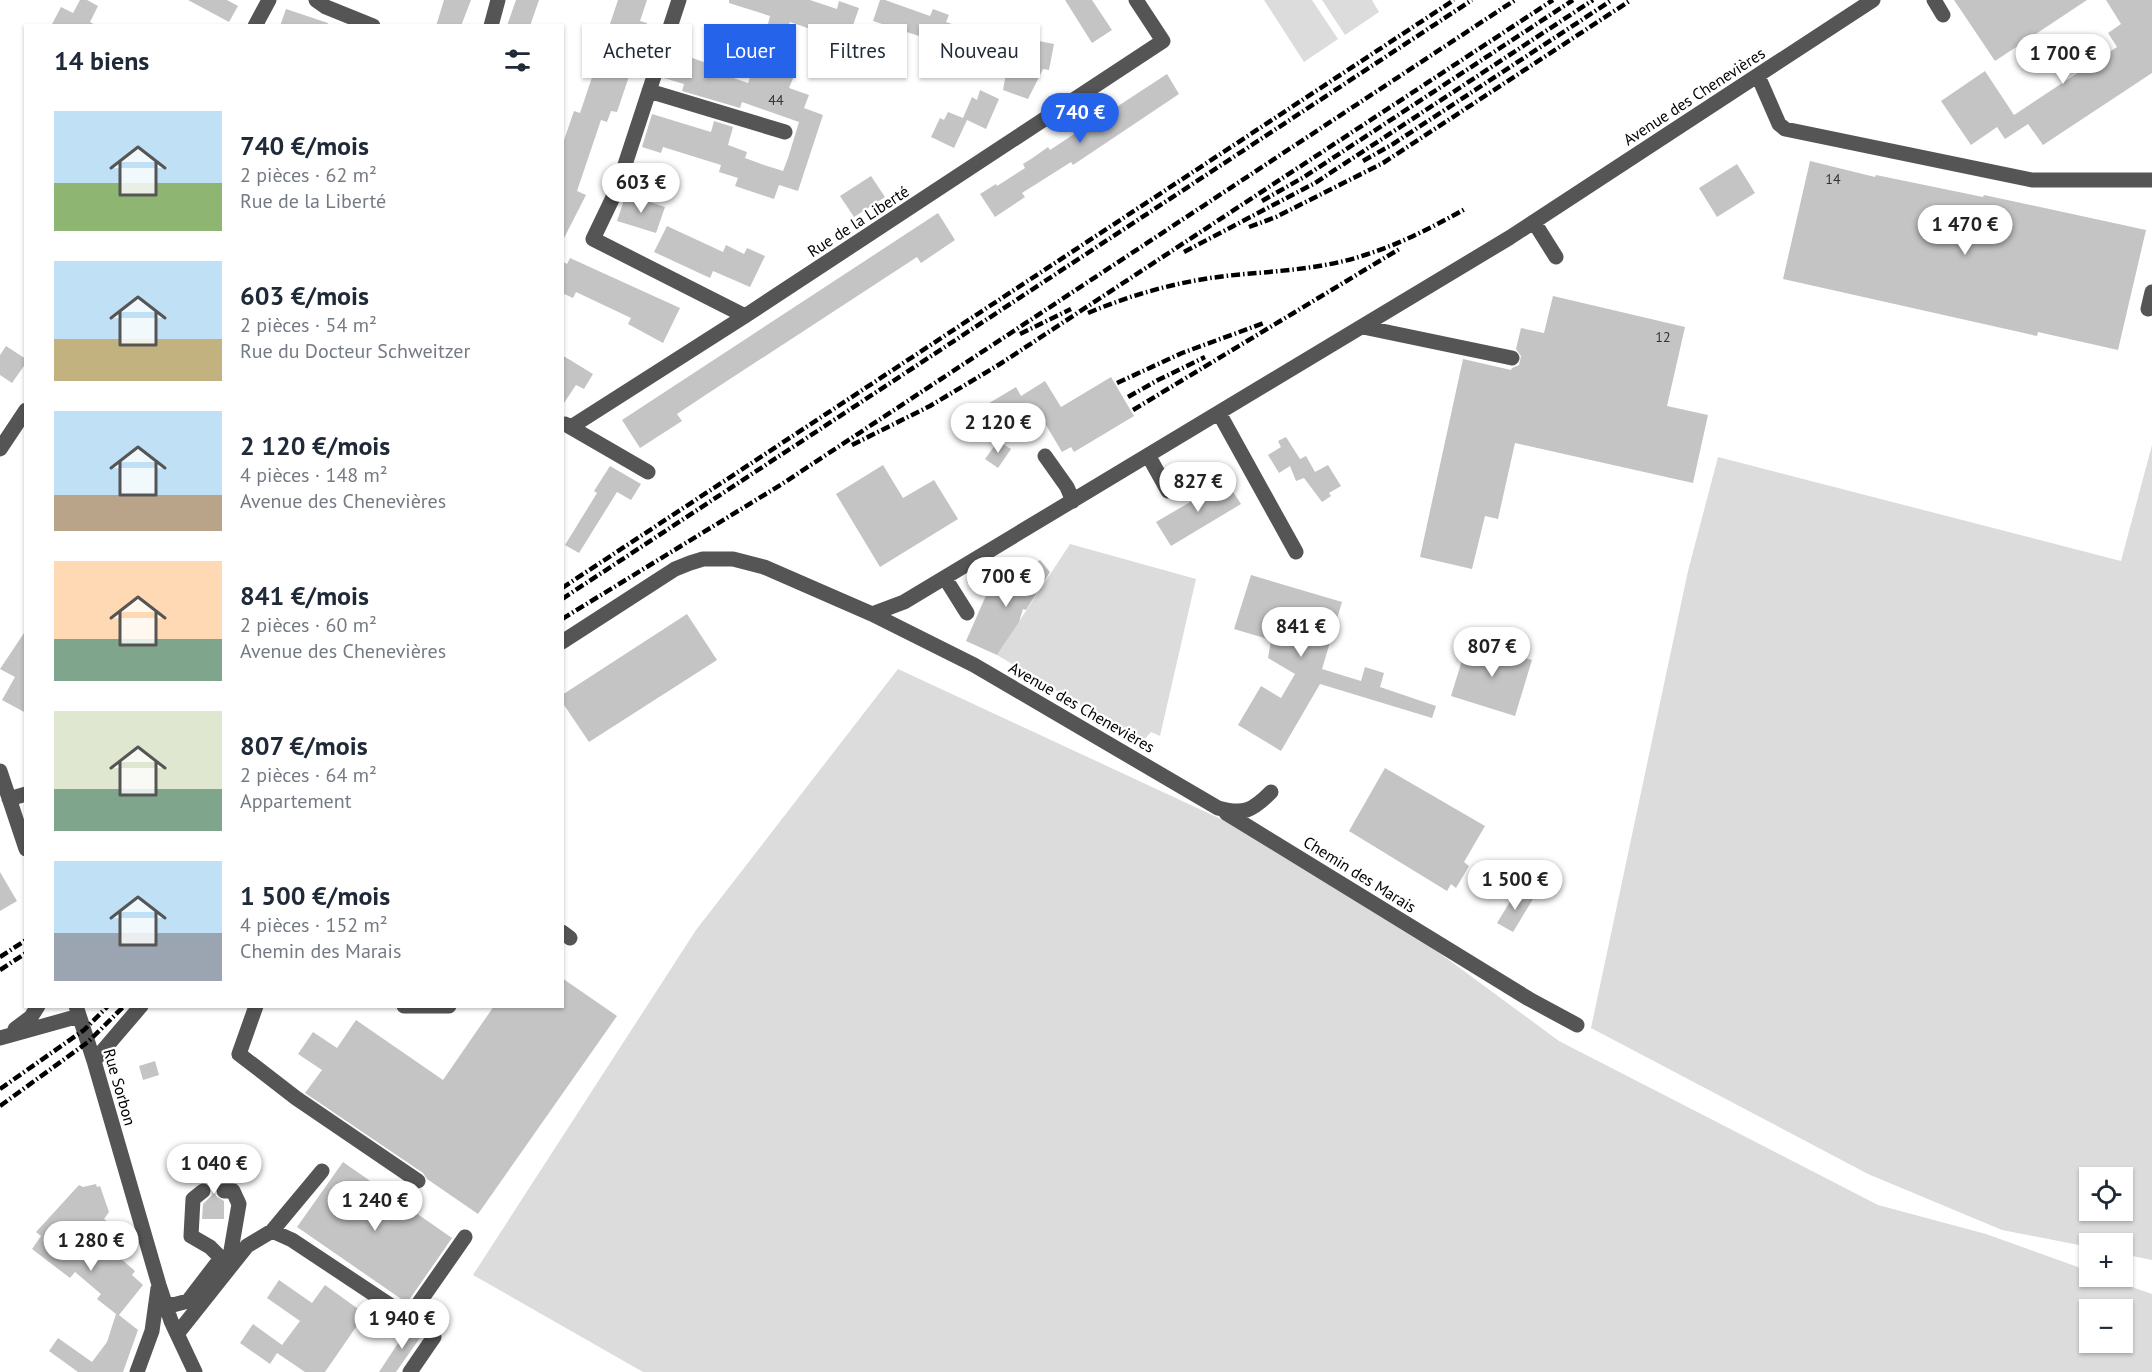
<!DOCTYPE html>
<html lang="fr">
<meta charset="utf-8">
<style>
body{margin:0;font-family:"PT Sans",sans-serif;background:#f2f2f3;color:#1f2937;height:100vh;display:flex;flex-direction:column;font-size:22px;white-space:nowrap}
*{box-sizing:border-box;margin:0}
p{font-size:20px;color:#747a83}
.icon{flex:none;width:33px;height:33px;fill:none;stroke:currentColor;stroke-width:2;stroke-linecap:round;stroke-linejoin:round}
.map{position:relative;flex:1;overflow:hidden}
.sheet{position:absolute;left:24px;top:24px;width:540px;height:984px;display:flex;flex-direction:column;background:#fff;border-radius:0px;box-shadow:0 2px 4px #0004}
.sheet>*{flex:none}
.top-card{position:absolute;left:582px;top:24px;width:570px;height:54px;display:flex;gap:12px}
.fabs{position:absolute;left:2079px;top:1167px;display:grid;gap:12px}
.fabs a{display:grid;place-items:center;width:54px;height:54px;border-radius:0px;background:#fff;box-shadow:0 2px 4px #0004;font-size:30px}
.price{position:absolute;translate:-50% -51px;padding:0 14px;border-radius:21px;background:#fff;color:#222;font-size:20px;line-height:39px;filter:drop-shadow(0 2px 3px #0008)}
.price::after{content:'';position:absolute;left:50%;top:36px;width:18px;height:14px;margin-left:-9px;background:inherit;clip-path:polygon(0 0,100% 0,50% 100%)}
.price.active{background:#2563eb;color:#fff}
ul{padding:0;list-style:none}
li{display:flex;align-items:center;gap:18px;height:150px;padding:0 30px}
li span{display:grid;place-items:center;flex:none;width:168px;height:120px;border-radius:0px;color:#555}
li>.icon{margin-inline-start:auto}
span .icon{width:72px;height:72px;fill:#fffc;stroke-width:1}
li b{font-size:26px}
h2{display:flex;justify-content:space-between;align-items:center;height:72px;padding:0 30px;font-size:26px}
.chip{padding:0 21px;border-radius:0px;background:#fff;box-shadow:0 2px 4px #0004;font-size:21px;line-height:54px}
.chip.active{background:#2563eb;color:#fff}
.map>svg:first-child{display:block}
</style>
<div class="map">
<svg width="2152" height="1372" viewBox="0 0 2152 1372">
<rect width="100%" height="100%" fill="#fff"/>
<path fill="#dcdcdc" fill-rule="evenodd" d="M1264 0H1312L1338 39 1304 62Z
M1322 0H1372L1379 12 1345 35Z
M2152 445V1260L2123 1254 2122 1244H2090L2089 1247 2002 1230 1868 1174 1591 1028 1688 571 1718 457 2121 561ZM2090 1178H2122V1210H2090Z
M1070 544 1196 579 1160 736 1151 732 1142 742 997 655Z
M898 669 1320 865 1559 1041 1878 1205 1986 1234 2089 1271 2090 1276 2104 1277 2152 1294V1372H643L473 1275 696 930ZM2090 1310H2122V1342H2090Z"/>
<path fill="#c4c4c4" d="M80 0H87L98 6 90 22 97 26H51L61 7 73 13Z
M188 0H227L238 6 229 22Z
M444 0H471L461 26H436Z
M516 0H539L530 26H507Z
M618 0H647L640 21 647 23 617 112 611 111 607 122 601 120 577 191 586 195 562 242V146L574 111 580 113Z
M729 0H810L837 9 839 1 859 8 850 34 830 28 828 35 790 22 787 29 768 24 770 16 729 3Z
M880 0H885L930 16 933 9 949 15 946 22 981 34 974 54 873 21Z
M1065 0H1092L1112 30 1092 43Z
M1954 0H2087L1995 61Z
M2106 0H2152V73L2043 145 2028 124 2005 139 1997 127 1971 145 1941 101 1985 71 2014 115 2117 47 2108 33 2121 24Z
M286 9 328 23 327 26H280Z
M1013 36 1054 44 1049 70 1043 69 1028 99 1003 90Z
M673 51 712 65 710 70 748 83 753 69 772 75 774 69 794 76 789 88 809 95 804 108 823 115 798 191 779 185 774 199 735 186 738 178 719 172 721 165 663 147 661 153 642 147 652 114 711 132 714 121 733 127 728 145 747 152 745 158 764 165 783 171 788 158 799 122 742 102 740 108 682 91 684 84 664 78Z
M1167 74 1179 94 1073 165 1071 162 1022 193 1025 197 995 217 980 194 996 184 997 186 1025 168 1023 164 1034 157 1048 147 1050 150 1100 117 1099 115 1113 106 1115 108Z
M980 90 999 99 986 129 967 120 954 148 931 137 940 118 944 120 948 112 963 118 972 97 977 100Z
M1810 161 1875 177 1876 175 1983 197 1984 195 2146 230 2118 350 2038 332 2037 336 1783 279Z
M1737 164 1755 193 1717 217 1699 188Z
M871 176 885 197 854 217 840 196Z
M626 194 665 207 656 233 617 221Z
M938 213 955 240 921 263 917 257 704 396 677 414 682 421 640 448 622 420Z
M667 226 723 252 726 245 744 254 747 248 765 256 750 287 713 271 710 278 654 252Z
M570 258 680 308 663 343 628 324 631 318 576 292 573 298 562 293V261L567 264Z
M1553 296 1685 327 1667 406 1708 415 1693 483 1515 443 1498 519 1485 516 1472 569 1420 557 1463 359 1511 370 1512 368 1519 365 1521 356 1516 349 1521 328 1544 333Z
M6 346 26 359V363L12 383 0 375V355Z
M562 355 593 374 584 389 576 385 562 406Z
M1111 377 1134 416 1074 452 1071 447 1062 452 1034 405 999 426 986 405 1016 387 1021 396 1045 381 1061 407Z
M1286 437 1300 459 1306 456 1315 472 1328 465 1341 486 1329 493 1331 496 1322 502 1304 478 1296 481 1290 466 1279 473 1268 455 1281 447 1278 441Z
M998 441 1011 449 998 468 985 459Z
M883 465 903 498 934 480 958 519 880 567 836 494Z
M610 466 641 484 631 500 617 492 579 553 565 545 597 493 594 491Z
M1226 481 1241 504 1171 546 1156 522Z
M1040 560 1050 572 1026 610 1023 609 1019 622 997 655 966 641 988 591Z
M1251 575 1342 602 1322 669 1361 681 1365 667 1384 673 1380 687 1436 706 1432 718 1320 684 1281 751 1238 725 1261 686 1281 698 1295 674 1268 658 1271 640 1234 629Z
M687 614 717 660 589 742 562 702V695Z
M26 630V713L2 700 15 677 0 669Z
M1468 641 1532 660 1515 716 1451 696Z
M1385 768 1485 826 1464 862 1469 866 1456 888 1451 884 1447 891 1349 831Z
M0 872 17 901 0 911Z
M1517 890 1533 899 1513 932 1497 923Z
M562 978 617 1016 478 1214 427 1179 423 1173 305 1093 322 1070 298 1054 313 1032 337 1048 356 1020 443 1080 494 1006H562Z
M155 1061 159 1075 143 1080 139 1066Z
M343 1162 452 1238 407 1303 297 1227Z
M204 1169 225 1170V1181L219 1183 214 1190 216 1196 224 1201V1219H202L203 1204 212 1195 213 1190 210 1185 203 1181Z
M96 1184 97 1187 100 1186 109 1212 104 1219 113 1226 109 1231 121 1240 112 1251 135 1271 132 1275 143 1285 119 1315 138 1330 123 1372H78L49 1351 58 1338 92 1362 107 1342 116 1314 97 1299 101 1294 75 1272 70 1278 32 1249 41 1236 36 1232 79 1185 83 1187Z
M279 1280 312 1303 325 1285 365 1314 325 1372H305L277 1353 270 1364 240 1343 253 1324 282 1345 300 1321 267 1298Z
M410 1325 424 1332 396 1372H379Z"/>
<g fill="none" stroke-linecap="round" stroke-linejoin="round">
<path stroke="#555" stroke-width="15" d="M316 0 326 7 373 26
M679 0 617 189 593 239 745 316
M1934 0 1943 15
M255 26 269 0
M491 26 498 0
M1758 76 1779 124 1785 129 2032 180H2152
M649 91 785 132
M1534 222 1556 257
M2148 309 2152 292
M1363 327 1512 358
M1219 413 1296 552
M565 424 648 472
M571 427 745 316 1163 41 1136 0
M0 449 26 410
M1148 455 1168 491
M1045 456 1067 487 1073 501
M945 578 967 613
M872 614 904 602 1509 238 1873 0
M562 642 675 569 690 563 703 559H733L764 567 872 614 974 665 1218 808C1244 815 1252 811 1271 792
M0 771 26 849
M9 799 26 794
M1226 813 1529 999 1577 1025
M562 932 570 938
M76 1006 94 1061 159 1285 171 1321 195 1372
M256 1006 239 1054 296 1098 418 1181
M404 1006H449
M15 1029 31 1017 38 1006
M0 1038 79 1016
M94 1061 141 1006
M224 1191H233L239 1204 228 1268
M272 1231 322 1171
M165 1303 173 1305 188 1301 221 1258 210 1247 191 1236 193 1199 203 1191
M177 1334 247 1246 272 1231 292 1240 399 1311 408 1313 414 1310 465 1237
M137 1372 152 1331 158 1288
M410 1372 434 1337"/>
<path stroke="#000" stroke-width="4.5" stroke-dasharray="9 3 1.5 3" stroke-linecap="butt" d="M1363 161 1393 144 1612 0
M1262 201 1304 177 1573 0
M1249 227 1276 217 1383 163 1631 0
M1184 252 1315 183 1593 0
M1088 313C1133 294 1177 282 1225 276 1272 271 1320 270 1365 255 1400 244 1433 227 1465 209
M1020 334 1071 309
M1117 383 1182 353 1264 323
M1128 397 1158 380 1205 357
M1133 410 1401 248
M852 445 930 406 1000 364 1553 0
M562 588 1454 0
M562 599 1472 0
M562 619 782 484 1515 0
M0 957 26 940
M0 970 26 953
M0 1089 84 1030 108 1006
M0 1106 88 1042 124 1006"/>
</g>
<g text-anchor="middle" dominant-baseline="central" stroke-width="4.5" stroke-linejoin="round" paint-order="stroke">
<g font-size="14" fill="#313131">
<text x="776" y="100">44</text>
<text x="1833" y="179">14</text>
<text x="1663" y="337">12</text>
</g>
<g font-size="16" fill="#000" stroke="#fff">
<text transform="translate(1694 96) rotate(-33)">Avenue des Chenevières</text>
<text transform="translate(858 221) rotate(-33)">Rue de la Liberté</text>
<text transform="translate(1082 707) rotate(30)">Avenue des Chenevières</text>
<text transform="translate(1360 874) rotate(32)">Chemin des Marais</text>
<text transform="translate(120 1087) rotate(74)">Rue Sorbon</text>
</g>
</g>
</svg>
<div class="fabs">
<a><svg class="icon" aria-label="locate" viewBox="0 0 24 24"><circle cx="12" cy="12" r="6"/><path d="M12 2v4M12 18v4M2 12h4M18 12h4"/></svg></a>
<a>+</a>
<a>−</a>
</div>
<b class="price" style="left:2063px;top:85px">1 700 €</b>
<b class="price active" style="left:1080px;top:144px">740 €</b>
<b class="price" style="left:641px;top:214px">603 €</b>
<b class="price" style="left:1965px;top:256px">1 470 €</b>
<b class="price" style="left:998px;top:454px">2 120 €</b>
<b class="price" style="left:1198px;top:513px">827 €</b>
<b class="price" style="left:1006px;top:608px">700 €</b>
<b class="price" style="left:1301px;top:658px">841 €</b>
<b class="price" style="left:1492px;top:678px">807 €</b>
<b class="price" style="left:1515px;top:911px">1 500 €</b>
<b class="price" style="left:214px;top:1195px">1 040 €</b>
<b class="price" style="left:375px;top:1232px">1 240 €</b>
<b class="price" style="left:91px;top:1272px">1 280 €</b>
<b class="price" style="left:402px;top:1350px">1 940 €</b>
<div class="top-card">
<a class="chip">Acheter</a>
<a class="chip active">Louer</a>
<a class="chip">Filtres</a>
<a class="chip">Nouveau</a>
</div>
<section class="sheet">
<h2>14 biens<svg class="icon" aria-label="filters" viewBox="0 0 24 24"><path d="M4 7h16M4 17h16"/><circle cx="9" cy="7" r="2"/><circle cx="15" cy="17" r="2"/></svg></h2>
<ul>
<li><span style="background:linear-gradient(#bfe0f5 60%,#8fb573 0)"><svg class="icon" aria-label="home" viewBox="0 0 24 24"><path d="M3 11l9-7 9 7M6 9v11h12V9"/></svg></span><div><b>740 €/mois</b><p>2 pièces · 62 m²</p><p>Rue de la Liberté</p></div></li>
<li><span style="background:linear-gradient(#bfe0f5 65%,#c2b280 0)"><svg class="icon" aria-label="home" viewBox="0 0 24 24"><path d="M3 11l9-7 9 7M6 9v11h12V9"/></svg></span><div><b>603 €/mois</b><p>2 pièces · 54 m²</p><p>Rue du Docteur Schweitzer</p></div></li>
<li><span style="background:linear-gradient(#bfe0f5 70%,#b9a48a 0)"><svg class="icon" aria-label="home" viewBox="0 0 24 24"><path d="M3 11l9-7 9 7M6 9v11h12V9"/></svg></span><div><b>2 120 €/mois</b><p>4 pièces · 148 m²</p><p>Avenue des Chenevières</p></div></li>
<li><span style="background:linear-gradient(#ffd9b3 65%,#7fa58c 0)"><svg class="icon" aria-label="home" viewBox="0 0 24 24"><path d="M3 11l9-7 9 7M6 9v11h12V9"/></svg></span><div><b>841 €/mois</b><p>2 pièces · 60 m²</p><p>Avenue des Chenevières</p></div></li>
<li><span style="background:linear-gradient(#dfe7d0 65%,#7fa58c 0)"><svg class="icon" aria-label="home" viewBox="0 0 24 24"><path d="M3 11l9-7 9 7M6 9v11h12V9"/></svg></span><div><b>807 €/mois</b><p>2 pièces · 64 m²</p><p>Appartement</p></div></li>
<li><span style="background:linear-gradient(#bfe0f5 60%,#9aa5b1 0)"><svg class="icon" aria-label="home" viewBox="0 0 24 24"><path d="M3 11l9-7 9 7M6 9v11h12V9"/></svg></span><div><b>1 500 €/mois</b><p>4 pièces · 152 m²</p><p>Chemin des Marais</p></div></li>
</ul>
</section>
</div>
